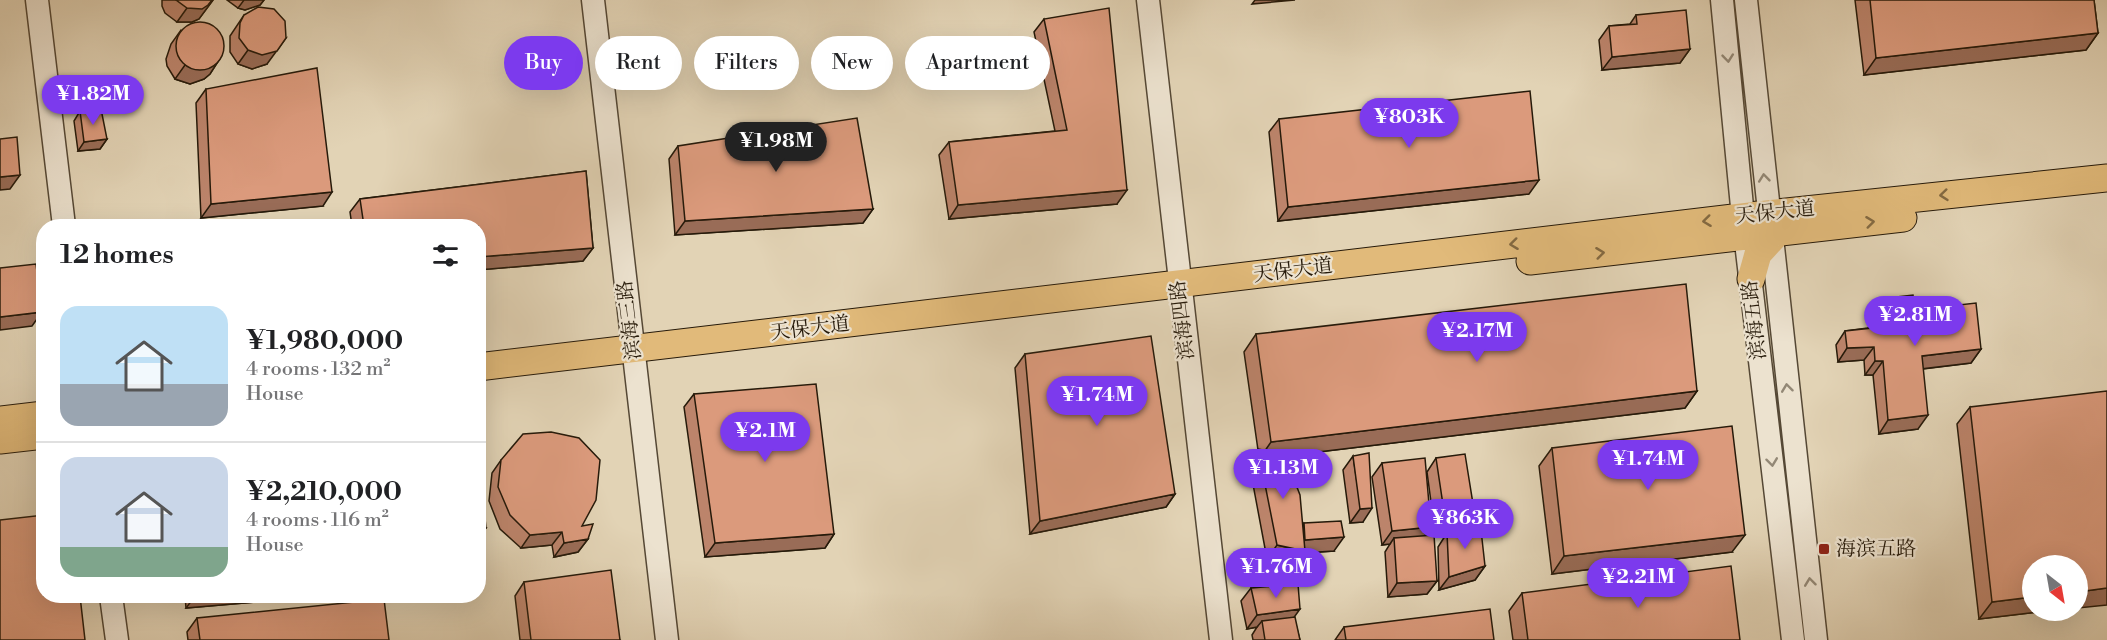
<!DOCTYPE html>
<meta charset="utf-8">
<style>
body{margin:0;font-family:"Libre Bodoni","Noto Serif SC",serif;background:#f6f6f6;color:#202124;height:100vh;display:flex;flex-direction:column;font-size:22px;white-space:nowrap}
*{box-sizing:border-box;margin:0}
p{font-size:20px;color:#757577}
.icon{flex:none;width:33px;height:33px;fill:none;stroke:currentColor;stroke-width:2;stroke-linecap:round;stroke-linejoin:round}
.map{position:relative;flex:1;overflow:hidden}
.sheet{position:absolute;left:36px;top:219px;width:450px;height:384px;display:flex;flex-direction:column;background:#fff;border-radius:24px;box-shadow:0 6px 24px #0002}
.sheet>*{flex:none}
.guide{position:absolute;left:504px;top:36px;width:570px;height:54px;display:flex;gap:12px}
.needle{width:39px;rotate:149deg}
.buttons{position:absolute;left:2022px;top:555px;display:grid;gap:12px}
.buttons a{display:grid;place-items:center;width:66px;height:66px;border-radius:50%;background:#fff;box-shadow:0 6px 24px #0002;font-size:30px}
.price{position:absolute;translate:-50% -51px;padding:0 14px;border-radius:21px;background:#7c3aed;color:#fff;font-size:20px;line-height:39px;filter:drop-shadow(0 2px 3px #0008)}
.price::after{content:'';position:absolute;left:50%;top:36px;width:18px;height:14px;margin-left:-9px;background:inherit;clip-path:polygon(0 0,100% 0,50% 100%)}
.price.selected{background:#222;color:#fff}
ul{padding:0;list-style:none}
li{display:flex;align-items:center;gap:18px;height:150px;padding:0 24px}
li+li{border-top:2px solid #e0e0e0}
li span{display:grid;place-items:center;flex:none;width:168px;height:120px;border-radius:18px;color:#555}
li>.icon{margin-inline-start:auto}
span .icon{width:72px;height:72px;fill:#fffc;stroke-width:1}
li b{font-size:26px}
h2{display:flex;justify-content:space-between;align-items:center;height:72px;padding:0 24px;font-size:26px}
.chip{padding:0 21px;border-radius:27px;background:#fff;box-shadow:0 6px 24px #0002;font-size:21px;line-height:54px}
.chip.selected{background:#7c3aed;color:#fff}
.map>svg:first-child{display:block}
</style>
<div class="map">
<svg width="2107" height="640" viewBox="0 0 2107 640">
<rect width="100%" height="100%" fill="#e2d3b5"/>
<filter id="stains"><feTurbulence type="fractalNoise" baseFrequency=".00333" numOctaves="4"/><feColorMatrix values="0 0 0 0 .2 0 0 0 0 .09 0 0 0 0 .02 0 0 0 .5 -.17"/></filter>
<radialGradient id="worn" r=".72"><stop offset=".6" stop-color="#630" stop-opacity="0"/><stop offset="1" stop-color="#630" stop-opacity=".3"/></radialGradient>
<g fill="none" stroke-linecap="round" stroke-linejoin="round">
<g stroke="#554835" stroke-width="25">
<path id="minor" d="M37 0 64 226
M593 0 667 640
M1148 0 1221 640
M1722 0 1743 217 1793 640
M1746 0 1816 640
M111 596 117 640"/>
</g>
<g stroke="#261a0a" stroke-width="29">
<path id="major" d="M1530 261 1903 218
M1751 279 1758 254 1783 227
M478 367 1767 214 2107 178
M0 420 44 415
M0 440 44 435"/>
</g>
<use href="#minor" stroke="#ece2cf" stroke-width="22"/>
<use href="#major" stroke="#e1ba7a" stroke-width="27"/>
</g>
<path fill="#bc846b" stroke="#261a0a" stroke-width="1.5" d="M162 0H213L199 19 192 22H177L165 13 162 6Z
M227 0H264L260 5 245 10 238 8Z
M1855 0H2094L2098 33 2086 50 1864 75Z
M244 15 267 64 252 69 238 64 230 52V36Z
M1636 15 1690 49 1680 63 1602 70 1599 40 1609 26 1630 24Z
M1044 19 1117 204 949 219 939 155 949 142 1055 131 1034 32Z
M181 30 219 60 210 74 204 79 190 84 175 79 167 66 166 59 171 44Z
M206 89 323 206 201 218 196 103Z
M80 111 107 139 100 149 78 151 74 121Z
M1279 119 1529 194 1278 221 1269 132Z
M678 146 873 209 863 223 675 235 669 159Z
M586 171 593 248 583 261 478 270V226H352L350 212 360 199Z
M1897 297 1915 310 1981 349 1971 363 1923 369 1918 429 1879 434 1873 375H1865L1864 360 1838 362 1836 345 1845 331 1868 328 1883 305 1893 303Z
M1256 334 1697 391 1685 408 1285 456 1303 526 1304 523 1334 551 1303 553 1295 565 1267 559 1249 463 1258 450 1244 352Z
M1025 354 1175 494 1166 507 1030 534 1015 368Z
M694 394 834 534 825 548 705 557 684 407Z
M1970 407 2032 610H2056L1979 619 1957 424Z
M1552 448 1732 552 1552 574 1539 466Z
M1353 456 1363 522 1350 523 1343 470Z
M1436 458 1474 510 1464 524 1435 532 1427 472Z
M501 460 582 526 588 539 578 552 554 557 552 545 521 548 500 529 489 501 492 473Z
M1382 463 1431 527 1425 536 1437 581 1427 594 1388 597 1385 552 1390 544 1382 545 1372 477Z
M1447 533 1485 566 1475 580 1439 590 1438 547Z
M524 582 620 640H520L515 596Z
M1251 588 1294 617 1300 640H1253L1252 635 1257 627 1247 629 1241 601Z
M1522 593 1740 640H1513L1509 611Z
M185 596H328L186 608Z
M197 618 389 640H188L187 632Z
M1344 627 1494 640H1335Z"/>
<path fill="#996c57" stroke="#261a0a" stroke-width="1.5" d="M213 0 199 19 192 22H177L187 8Z
M244 0H264L260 5 245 10 238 8Z
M1255 0H1295L1252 4Z
M2098 33 2086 50 1864 75 1876 58Z
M286 38 267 64 252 69 238 64 248 50Z
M1690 49 1680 63 1602 70 1612 57Z
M219 60 210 74 204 79 190 84 175 79 185 65Z
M107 139 100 149 78 151 84 142Z
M20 175 10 189 0 190V177Z
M1539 180 1529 194 1278 221 1288 207Z
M1127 190 1117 204 949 219 958 205Z
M332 192 323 206 201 218 211 204Z
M873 209 863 223 675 235 685 221Z
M593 248 583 261 478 270V257Z
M42 312 32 326 0 330V317Z
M1874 347 1864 360 1838 362 1847 348Z
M1981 349 1971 363 1912 370 1922 356Z
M1875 361H1883L1873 375H1865Z
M1697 391 1685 408 1260 459V458L1271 442Z
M1928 415 1918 429 1879 434 1888 420Z
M1175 494 1166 507 1030 534 1040 521Z
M1372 508 1363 522 1350 523 1360 509Z
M1474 510 1464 524 1435 532 1445 518Z
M1431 527 1421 541 1394 538 1390 544 1382 545 1392 531Z
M486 528 478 539V529Z
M562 532 552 545 521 548 530 535Z
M834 534 825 548 705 557 715 543Z
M1745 535 1732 552 1552 574 1564 556Z
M1344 537 1334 551 1303 553 1295 565 1267 559 1277 545 1298 550 1305 540Z
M588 539 578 552 554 557 564 543Z
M1485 566 1475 580 1439 590 1449 577Z
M1437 581 1427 594 1388 597 1397 583Z
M2107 588V605L2078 608V592Z
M195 596H328L186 608Z
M2032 597V610H2056L1979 619 1992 602Z
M1300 609 1290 623 1262 621 1257 627 1247 629 1257 615Z"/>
<path fill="#db9a7c" stroke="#261a0a" stroke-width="1.5" d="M176 0H212L208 5 202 9 187 8Z
M1870 0H2094L2098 33 1876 58Z
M258 7 274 9 285 21 286 38 277 51 262 55 248 50 239 38 240 23 244 15Z
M1109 8 1127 190 958 205 949 142 1067 130 1044 19Z
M1686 10 1690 49 1612 57 1609 26 1637 24 1636 15Z
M176 46a24 24 0 1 1 48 0a24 24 0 1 1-48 0Z
M317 68 332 192 211 204 206 89Z
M1530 91 1539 180 1288 207 1279 119Z
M101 109 107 139 84 142 80 111Z
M857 118 873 209 685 221 678 146Z
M17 137 20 175 0 177V139Z
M586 171 593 248 478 257V226H364L360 199Z
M36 264 42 312 0 317V268Z
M1686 284 1697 391 1271 442 1256 334Z
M1913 295 1915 310 1976 303 1981 349 1922 356 1928 415 1888 420 1883 361H1875L1874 347 1847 348 1845 331 1872 328V323H1877L1876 316 1883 305 1898 302 1897 297Z
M1151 336 1175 494 1040 521 1025 354Z
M816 384 834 534 715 543 694 394Z
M2107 391V588L2078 592V566H2032V597L1992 602 1970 407Z
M1732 426 1745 535 1564 556 1552 448Z
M551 432 579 438 600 460 596 500 582 526 593 524 588 539 564 543 562 532 530 535 510 515 498 487 501 460 523 434Z
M1258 449 1284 454 1300 495 1305 551 1277 545Z
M478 452 486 528 478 529Z
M1369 453 1372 508 1360 509 1353 456Z
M1465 454 1474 510 1445 518 1436 458Z
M1425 458 1431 527 1392 531 1382 463Z
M44 515V596H80L85 640H0V520Z
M1341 521 1344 537 1305 540 1304 523Z
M1480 521 1485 566 1449 577 1447 533Z
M1434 535 1437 581 1397 583 1394 538Z
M1731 566 1740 640H1528L1522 593Z
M611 570 620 640H531L524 582Z
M1298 584 1300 609 1257 615 1251 588Z
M384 599 389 640H200L197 618Z
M1490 609 1494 640H1346L1344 627Z
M1295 617 1300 640H1265L1262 621Z"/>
<defs><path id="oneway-chevron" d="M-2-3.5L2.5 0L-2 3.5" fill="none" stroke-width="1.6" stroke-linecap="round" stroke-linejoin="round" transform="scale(1.5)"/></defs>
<g stroke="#938876">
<use href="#oneway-chevron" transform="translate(1728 58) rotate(84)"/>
<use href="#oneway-chevron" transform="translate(1764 178) rotate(-96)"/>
<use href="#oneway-chevron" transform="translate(1787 388) rotate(-97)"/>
<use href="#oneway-chevron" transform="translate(1772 462) rotate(83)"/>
<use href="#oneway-chevron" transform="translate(1810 582) rotate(-97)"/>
</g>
<g stroke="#846a42">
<use href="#oneway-chevron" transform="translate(1944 195) rotate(174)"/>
<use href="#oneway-chevron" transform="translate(1707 221) rotate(173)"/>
<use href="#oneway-chevron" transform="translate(1870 222) rotate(-7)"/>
<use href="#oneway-chevron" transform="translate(1514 244) rotate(173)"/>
<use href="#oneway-chevron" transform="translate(1600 253) rotate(-7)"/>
</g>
<rect fill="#8f2418" stroke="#ece2cf" stroke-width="2" x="1818" y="543" width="12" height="12" rx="3"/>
<g text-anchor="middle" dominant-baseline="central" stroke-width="4.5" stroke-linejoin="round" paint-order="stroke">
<g font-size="20" fill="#261a0a" stroke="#ece2cf">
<text transform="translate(1775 213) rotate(-6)">天保大道</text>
<text transform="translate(1293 271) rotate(-7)">天保大道</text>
<text transform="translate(630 320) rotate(-97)">滨海三路</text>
<text transform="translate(1183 320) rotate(-97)">滨海四路</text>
<text transform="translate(1755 320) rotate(-97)">滨海五路</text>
<text transform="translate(810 329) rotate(-7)">天保大道</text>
</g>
<g font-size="20" fill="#261a0a" stroke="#ece2cf" text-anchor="start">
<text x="1836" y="549">海滨五路</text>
</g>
</g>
<rect width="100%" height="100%" filter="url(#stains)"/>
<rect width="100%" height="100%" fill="url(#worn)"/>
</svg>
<div class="buttons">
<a><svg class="needle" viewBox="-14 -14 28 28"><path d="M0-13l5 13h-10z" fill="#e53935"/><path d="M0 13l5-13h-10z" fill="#757577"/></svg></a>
</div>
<b class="price" style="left:93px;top:126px">¥1.82M</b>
<b class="price" style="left:1409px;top:149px">¥803K</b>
<b class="price selected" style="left:776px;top:173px">¥1.98M</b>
<b class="price" style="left:1915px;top:347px">¥2.81M</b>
<b class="price" style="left:1477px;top:363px">¥2.17M</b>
<b class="price" style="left:1097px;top:427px">¥1.74M</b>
<b class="price" style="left:765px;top:463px">¥2.1M</b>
<b class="price" style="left:1648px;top:491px">¥1.74M</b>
<b class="price" style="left:1283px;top:500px">¥1.13M</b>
<b class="price" style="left:1465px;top:550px">¥863K</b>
<b class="price" style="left:1276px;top:599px">¥1.76M</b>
<b class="price" style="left:1638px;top:609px">¥2.21M</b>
<div class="guide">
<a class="chip selected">Buy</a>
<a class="chip">Rent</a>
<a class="chip">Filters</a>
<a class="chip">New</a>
<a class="chip">Apartment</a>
</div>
<section class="sheet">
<h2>12 homes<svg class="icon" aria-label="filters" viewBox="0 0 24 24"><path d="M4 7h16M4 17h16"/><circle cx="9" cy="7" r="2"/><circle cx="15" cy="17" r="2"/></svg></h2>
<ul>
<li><span style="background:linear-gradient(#bfe0f5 65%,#9aa5b1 0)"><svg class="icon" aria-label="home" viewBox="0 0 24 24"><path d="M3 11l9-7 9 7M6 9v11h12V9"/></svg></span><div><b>¥1,980,000</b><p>4 rooms · 132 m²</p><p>House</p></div></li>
<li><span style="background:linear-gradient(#c9d6e8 75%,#7fa58c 0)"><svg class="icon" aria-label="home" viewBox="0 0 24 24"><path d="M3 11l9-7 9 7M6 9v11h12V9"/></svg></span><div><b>¥2,210,000</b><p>4 rooms · 116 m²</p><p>House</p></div></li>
</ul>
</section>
</div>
